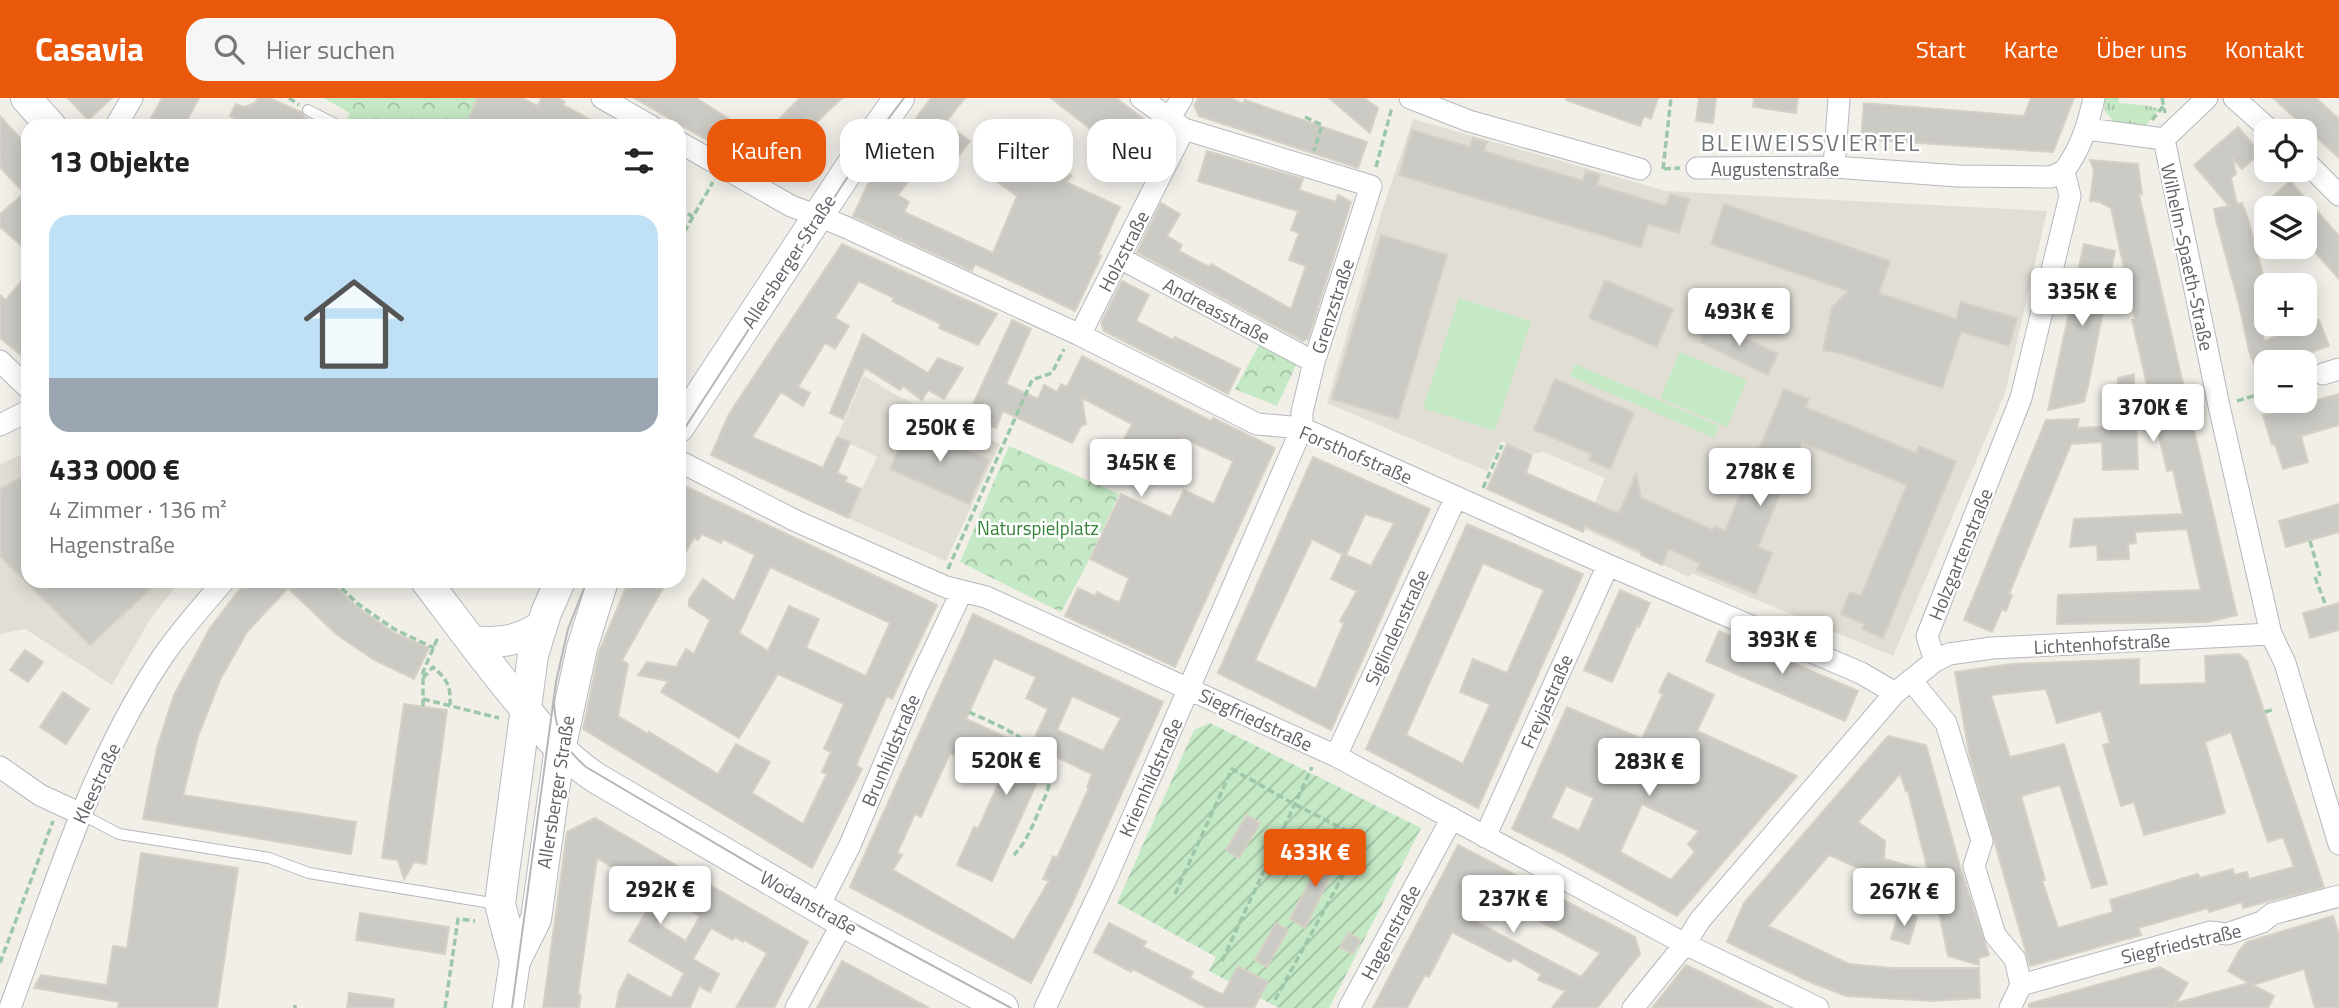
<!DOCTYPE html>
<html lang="de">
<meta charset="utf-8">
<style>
body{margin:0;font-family:"Titillium Web",sans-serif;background:#f6f6f6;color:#222;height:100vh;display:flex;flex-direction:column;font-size:26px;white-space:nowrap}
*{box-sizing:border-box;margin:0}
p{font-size:23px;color:#767676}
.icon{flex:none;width:38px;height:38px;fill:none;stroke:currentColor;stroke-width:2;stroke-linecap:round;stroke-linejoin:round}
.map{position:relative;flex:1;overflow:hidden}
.panel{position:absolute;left:21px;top:21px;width:665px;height:469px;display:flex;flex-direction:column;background:#fff;border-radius:21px;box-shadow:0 4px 18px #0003}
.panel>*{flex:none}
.top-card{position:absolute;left:707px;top:21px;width:665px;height:63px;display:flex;gap:14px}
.buttons{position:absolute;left:2254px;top:21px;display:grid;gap:14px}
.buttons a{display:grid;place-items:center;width:63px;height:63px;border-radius:14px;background:#fff;box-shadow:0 4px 18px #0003;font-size:35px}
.price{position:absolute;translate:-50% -60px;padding:0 16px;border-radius:7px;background:#fff;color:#222;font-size:23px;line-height:46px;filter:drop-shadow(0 2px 4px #0008)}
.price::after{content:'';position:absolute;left:50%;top:42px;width:21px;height:16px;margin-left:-10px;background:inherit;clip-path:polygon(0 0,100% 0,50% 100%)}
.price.on{background:#ea580c;color:#fff}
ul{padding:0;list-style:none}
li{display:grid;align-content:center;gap:14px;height:371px;padding:0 28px}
li span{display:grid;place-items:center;height:217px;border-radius:21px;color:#555}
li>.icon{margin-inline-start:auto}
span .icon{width:126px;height:126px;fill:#fffc;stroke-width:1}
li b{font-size:30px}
h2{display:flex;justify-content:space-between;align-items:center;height:84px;padding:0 28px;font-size:30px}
.pill{padding:0 24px;border-radius:21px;background:#fff;box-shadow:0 4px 18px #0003;font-size:24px;line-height:63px}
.pill.on{background:#ea580c;color:#fff}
header{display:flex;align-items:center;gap:42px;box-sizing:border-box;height:98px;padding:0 35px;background:#ea580c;color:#fff}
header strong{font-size:33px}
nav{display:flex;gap:38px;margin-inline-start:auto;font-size:24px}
.search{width:490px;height:63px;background:#f6f6f6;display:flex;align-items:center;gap:18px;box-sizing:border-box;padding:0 24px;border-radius:21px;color:#767676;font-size:26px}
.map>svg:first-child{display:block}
</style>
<header>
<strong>Casavia</strong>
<div class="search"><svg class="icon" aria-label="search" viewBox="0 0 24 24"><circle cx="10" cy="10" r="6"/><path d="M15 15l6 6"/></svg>Hier suchen</div>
<nav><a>Start</a><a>Karte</a><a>Über uns</a><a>Kontakt</a></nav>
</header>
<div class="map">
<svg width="2339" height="910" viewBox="0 0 2339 910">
<defs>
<pattern id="grass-tufts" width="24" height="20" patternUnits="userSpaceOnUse" patternTransform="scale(1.75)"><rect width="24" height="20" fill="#c5e8c5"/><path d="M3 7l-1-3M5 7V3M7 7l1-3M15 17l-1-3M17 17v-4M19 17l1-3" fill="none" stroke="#a3c0a4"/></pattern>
<pattern id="park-crowns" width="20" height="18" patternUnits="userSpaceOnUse" patternTransform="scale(1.75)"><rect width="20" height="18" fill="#c5e8c5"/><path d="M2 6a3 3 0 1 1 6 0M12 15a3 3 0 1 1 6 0" fill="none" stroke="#a3c0a4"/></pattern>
<pattern id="garden-furrows" width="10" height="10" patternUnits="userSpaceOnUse" patternTransform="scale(1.75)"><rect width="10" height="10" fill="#c5e8c5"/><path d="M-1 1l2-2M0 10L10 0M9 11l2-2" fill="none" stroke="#a3c0a4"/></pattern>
</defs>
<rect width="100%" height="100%" fill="#f1efe8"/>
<path fill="#e1ded6" d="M1413 21 1666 93 2047 113 2005 295 1893 558 1691 475 1689 479 1584 431 1605 380 1543 354 1534 356 1501 343 1487 373 1327 305 1383 110Z
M864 278 896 297 1000 346 946 463 848 420 877 359 837 339Z
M28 354V483H180L151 520 112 587 25 531 0 536V366Z"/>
<path fill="url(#grass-tufts)" d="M2104 0H2119V5L2150 8 2159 11 2143 31 2117 28 2105 13Z"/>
<path fill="url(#park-crowns)" d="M324 0H477L466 28H343L350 15Z
M1260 245 1297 265 1277 308 1235 291Z
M1009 348 1119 396 1084 472 1061 514 960 464Z"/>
<path fill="url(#garden-furrows)" d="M1210 625 1421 730 1329 910H1279L1209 873 1216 859 1117 805 1194 632Z"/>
<path fill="#c5e8c5" d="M1459 200 1531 223 1495 333 1423 310Z
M1680 254 1747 282 1727 329 1660 300Z
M1575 266 1719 328 1714 340 1570 278Z"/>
<path fill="#cccac5" stroke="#d6d1c6" stroke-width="2" fill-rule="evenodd" d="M68 0H112L88 22Z
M162 0H199L184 28H147Z
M258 0H269L301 14 304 19 322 28H252L230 18 236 6 244 9 255 5Z
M477 0H522L537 8 542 0H558L565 4 563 7 602 28H466Z
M634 0H696L753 36 757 32 763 37 800 0H842L791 48 766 76Z
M931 0H965L945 25 970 43 949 70 936 60 931 66 924 62 898 97 909 104 904 114 993 155 1017 98 983 74 1015 35 1072 78 1066 84 1120 109 1098 157 1101 158 1075 213 975 166 972 173 853 118 869 84Z
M1051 0H1116L1166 38 1149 72 1109 41 1106 43Z
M1199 0H1230L1243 6 1245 2 1367 44 1358 70 1199 18 1194 7Z
M1329 0H1364L1378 10 1370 35Z
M1567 0H1658L1651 21 1644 18 1640 28 1566 2Z
M1699 0H1716L1713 25 1696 23Z
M1754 0H1798L1796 15 1753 9Z
M2031 0H2074L2053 54 1861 41 1864 5 2024 18Z
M2273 0H2316L2339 21V60Z
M0 18 28 49V153L0 129V116L24 95 0 69Z
M2238 29 2260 55 2242 71 2233 61 2236 76 2231 80 2237 106 2242 105 2248 121 2266 188V208L2257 210 2264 243 2319 222 2329 248 2285 264H2266L2265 295 2249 253 2240 210 2216 122 2214 111 2229 108 2194 67Z
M1412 32 1470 49 1473 40 1487 44 1484 53 1583 83 1586 73 1600 77 1597 87 1666 108 1670 96 1689 101 1679 135 1648 126 1641 149 1399 77Z
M1207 53 1303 81 1299 92 1336 104 1338 97 1351 104 1308 241 1303 243 1137 154 1161 105 1180 116 1167 138 1182 147 1179 153 1209 169 1211 166 1291 211 1306 168 1289 162 1299 135 1291 132 1298 113 1198 83Z
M2090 62 2138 66 2142 96 2139 97 2237 517 2208 524 2057 526 2058 497 2201 492 2187 431 2135 434 2136 445 2128 446 2129 461 2098 462 2097 447 2070 449 2074 421 2183 416 2173 372 2167 373 2132 222 2135 221 2111 110 2100 104 2090 103 2094 72Z
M2290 83 2339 138V181L2305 143V110H2276L2269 102Z
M1724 106 1890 163 1879 195 1956 221 1961 204 2017 220 2009 248 1961 234 1942 290 1843 256 1823 252 1832 209 1848 193 1711 146Z
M1381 137 1447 157 1398 321 1332 301Z
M842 146 997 216 978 247 939 230 941 226 892 203 894 200 859 183 835 220 849 228 835 251 825 245 798 289 810 295 803 308 781 294 752 339 823 370 837 339 850 344 837 375 847 379 845 384 861 391 848 420 711 357 729 316Z
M2084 146 2115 153 2088 288 2084 304 2048 312Z
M28 175V263L0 240V197L6 202Z
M1605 182 1673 211 1657 249 1589 220Z
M1122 183 1149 197 1136 223 1173 242 1175 239 1240 271 1228 296 1104 233 1101 225Z
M1012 222 1031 231 1006 286 1038 301 1044 287 1057 294 1061 286 1067 289 1082 258 1211 323 1213 320 1275 350 1175 569 1065 518 1078 490 1095 498 1097 494 1119 505 1129 480 1090 461 1121 396 1171 419 1184 392 1214 406 1233 363 1181 339 1177 348 1167 344 1151 375 1116 357 1132 326 1082 300 1086 326 1081 328 1072 345 1003 313 996 330 968 317Z
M1710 223 1778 256 1768 277 1700 244Z
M863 236 928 275 938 260 963 270 944 301 928 292 922 302 903 288 900 292 865 270 843 321 830 315Z
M2134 276V291L2117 295 2118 280Z
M1555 281 1634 315 1610 371 1589 362 1592 356 1534 332Z
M1784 291 1809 301 1805 309 1916 355 1919 348 1956 363 1883 540 1862 531 1864 526 1841 516 1850 494 1861 498 1907 387 1802 344 1758 449 1772 455 1756 496 1697 472 1700 465 1669 451 1662 467 1641 457 1642 454 1585 428 1583 434 1487 391 1507 346 1532 357 1526 375 1608 411 1619 415 1636 376 1641 400 1713 432 1715 428 1725 433Z
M2339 296V327L2301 338 2308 364 2283 371 2275 346 2272 347 2263 317Z
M2136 319 2138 371 2103 372 2102 344 2071 346 2009 496 2012 497 2006 513 2002 511 1992 534 1964 522 2046 322 2079 321 2077 330 2118 328V320Z
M910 327 989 362 969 406 890 371Z
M1313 359 1430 411 1331 632 1218 575ZM1365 416 1394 425 1371 468 1346 457ZM1312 441 1344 457 1343 456 1331 481 1357 493 1340 523 1344 525 1316 591 1255 562Z
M28 376V483H159L90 547 0 458V391Z
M687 389 937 507 892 601 887 598 856 667 862 671 812 770 583 631 599 554 627 487 630 483H667L622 562 628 566 618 618 648 636 649 634 718 676 736 646 770 664 752 695 803 726 827 676 822 674 831 654 824 651 844 606 778 576 739 640 661 594 668 583 638 577 647 564 676 569 686 551 694 556 710 522 689 508V502L703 481 734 503 755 457 723 441 721 445 702 436 698 442 694 440 679 465V402ZM770 469 890 525 866 578 806 550 819 521 789 508 768 553 739 535Z
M2339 406V434L2286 449 2279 423Z
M1467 426 1583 476 1478 710 1366 651ZM1483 465 1544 492 1507 575 1473 561 1460 594 1490 606 1463 666 1406 637Z
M246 483H330L356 508 393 534 429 550 414 581 374 562 336 536 288 490 247 534 221 580 198 638 183 697 356 724 351 756 143 721 157 650 174 597 210 530Z
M1620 492 1650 505 1639 529 1637 528 1612 584 1584 572Z
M2339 505V532L2310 540 2303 515Z
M973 516 1163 604 1071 808 1031 885 850 789ZM994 560 1036 579 1026 600 1048 611 1030 650 966 621ZM1072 598 1121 620 1103 653 1057 632ZM950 655 1002 678 978 731 974 729 957 767 992 783 1050 656 1092 676 1087 689 1089 690 1057 760 1053 758 1043 781 1049 783 1014 842 893 772 902 757 897 755 915 716 921 719Z
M1719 533 1858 593 1845 623 1706 563Z
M25 552 43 564 28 584 10 572Z
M2239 556 2247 563 2324 789 2243 810 2242 804 2209 814 2208 810 2138 830 2141 837 2030 868 1969 655 1955 574 2011 566 2139 561V587L2206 585 2205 558ZM2046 591 2057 625 2101 613 2110 645 2103 647 2121 708 2134 704 2144 737 2225 715 2205 644 2231 634 2268 744 2283 739 2294 769 2249 781 2247 774 2234 777 2233 771 2200 780 2198 776 2110 802 2113 814 2058 830 2042 782H2045L2021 698 2060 687 2092 790 2107 786 2064 646 2010 659 1991 597Z
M1668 575 1714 597 1697 633 1797 678 1677 818 1566 757 1512 731 1567 609 1642 641 1663 596 1659 594ZM1566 688 1594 700 1579 733 1551 720ZM1642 706 1699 733 1688 746 1695 754 1671 782 1620 754Z
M63 594 89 611 66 646 40 629Z
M404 606 447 612 426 766 414 764 404 781 398 762 382 760Z
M1888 638 1926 647 1961 772 1989 857 1979 860V867L1948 858 1932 780 1914 785 1879 779 1829 757 1768 828 1849 866 1891 870H1979L1980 900 1933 903 1846 898 1810 884 1727 844 1744 805ZM1900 676 1906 693H1908L1928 773 1884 761 1885 743 1858 724Z
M1247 717 1260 725 1239 760 1226 752Z
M595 720 808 844 774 910H736L767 855 744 842 743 844 735 839 733 842 711 830 693 861 719 876 710 894 699 888 690 910H616L619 894 628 876 671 900 684 875 629 843 654 801 628 784 631 780 597 760 578 896 581 897 579 910H543L567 734ZM672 802 700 818 686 843 658 826Z
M1458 747 1635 839 1640 856 1597 910H1552L1565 893 1538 882 1541 876 1513 860 1510 864 1452 834 1429 879 1425 877 1407 910H1373ZM1475 789 1564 836 1600 855 1581 879 1510 842 1462 816Z
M1326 752 1342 760 1329 781 1305 830 1290 821Z
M141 755 238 770 217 910H118L119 904 34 890 41 877 107 887 113 848 127 850Z
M1899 814 1917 819 1909 846 1891 841Z
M360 815 449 829 445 856 356 842Z
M2333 818 2339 837V910H2315L2304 871 2253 887 2274 898 2268 910H2175V906L2173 910H2029V906L2160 869 2188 885 2176 905 2249 885 2228 873 2239 853 2247 844Z
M1109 825 1146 844 1143 849 1193 874 1190 880 1223 897 1238 868 1268 884 1254 910H1207L1133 871 1131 874 1094 854Z
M1276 825 1288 832 1267 869 1255 862Z
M1348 835 1361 842 1353 856 1340 849Z
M842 863 896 892 929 910H817Z
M1686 867 1719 883 1773 910H1652Z
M349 895 394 901 393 910H347Z"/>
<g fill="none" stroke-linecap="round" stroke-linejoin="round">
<g stroke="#b5b8bc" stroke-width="12">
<path id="lane" d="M308 12 335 26 334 28
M81 716 119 736 269 760 309 775 497 806"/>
</g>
<g stroke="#b5b8bc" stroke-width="23">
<path id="street" d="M602 0 651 28
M1410 0 1469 23 1640 71
M2234 0 2271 33
M1169 21 1182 0
M116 28 132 0
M2087 31 2164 41
M2164 41 2219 308 2271 536 2285 565 2339 746
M2164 41 2207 0
M679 44 791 108 841 127 1080 237 1257 326 1302 330 1608 467 1861 575 1895 595
M2305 63 2339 97
M1834 69 1839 0
M1697 70 1834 69 1958 78 2051 79 2064 73
M1120 160 1314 264
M1080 237 1184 31
M0 263 28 290
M2323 276 2339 271
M0 327 28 313
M679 363 796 423 946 489 986 499 1336 658 1685 846 1818 910
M1935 563 1927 538 2021 300 2070 98 2064 73C2081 50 2088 27 2094 0
M1911 582 1946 625 1982 743 1974 768 1995 837 2015 861 2021 887 2010 910
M1336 658 1456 399
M0 669 40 697 81 716
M1485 739 1608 467
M818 810 850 747 917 588 962 493
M2021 887 2210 834 2227 836 2262 824 2272 816 2339 798
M10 910C54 790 91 665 163 558 181 532 203 507 224 483
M796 910 843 824
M1045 910 1105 783 1302 330V314L1314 264 1371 88 1184 31 1141 0
M1349 910 1452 720
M1633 910 1685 846 1700 822 1895 595 1935 563 1949 556 1992 550 2271 536"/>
</g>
<g stroke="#b6babf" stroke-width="32">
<path id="secondary" d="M26 0 51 28
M679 329 851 68 899 0
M426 483C458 525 489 568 523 608 547 638 564 658 596 680L843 824 1003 910
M472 543C500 546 518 543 542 528
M515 863 500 806 503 782 533 557 546 515 560 483
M508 910 515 863 536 821 559 656 582 550 603 483"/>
</g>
<path stroke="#9cc7a9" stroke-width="3.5" stroke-dasharray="7 3.5" stroke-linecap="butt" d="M289 0 299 7
M2162 0 2165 15
M1305 19 1322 27 1314 53
M2152 22 2164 7
M794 65 818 77
M1376 69 1392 9
M1663 71 1671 0
M1664 71 1680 70
M679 110 693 119
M679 143 713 84
M2237 303 2266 294
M1483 390 1502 347
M2310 443 2320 478
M948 471 1032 282 1052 275 1064 251
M2315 479 2326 508
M334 483 358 506 394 531 434 550
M423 580 433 569C447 581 451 588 450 607
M423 601 499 620
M423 608V574L438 539
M969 614C995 626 1041 643 1049 674 1052 686 1045 699 1040 710 1033 727 1027 743 1014 757
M2265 614 2274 611
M1175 796 1232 671 1294 706 1363 741 1275 902
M1222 863 1312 669
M0 865 53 723
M295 910V907
M445 910 458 821 475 823"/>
<use href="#lane" stroke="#fff" stroke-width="10"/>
<use href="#street" stroke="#fff" stroke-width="21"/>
<use href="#secondary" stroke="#fff" stroke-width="30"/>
<path stroke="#b6b7b8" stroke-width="2" d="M679 339 867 49 904 0
M554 600C554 631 563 649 586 669L820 807 1011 910
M512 910 556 584 568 531 587 483"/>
</g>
<g text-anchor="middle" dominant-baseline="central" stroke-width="5" stroke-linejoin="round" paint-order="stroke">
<g font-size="19" fill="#5f6368" stroke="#fff">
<text x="1775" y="70">Augustenstraße</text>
<text transform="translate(1123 153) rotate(-63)">Holzstraße</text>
<text transform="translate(2188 159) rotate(78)">Wilhelm-Spaeth-Straße</text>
<text transform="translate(788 163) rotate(-57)">Allersberger Straße</text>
<text transform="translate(1332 208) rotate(-72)">Grenzstraße</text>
<text transform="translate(1217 212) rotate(28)">Andreasstraße</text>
<text transform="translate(1356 356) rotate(23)">Forsthofstraße</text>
<text transform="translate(1960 456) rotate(-68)">Holzgartenstraße</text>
<text transform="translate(1396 529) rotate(-65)">Siglindenstraße</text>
<text transform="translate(2102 545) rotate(-3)">Lichtenhofstraße</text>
<text transform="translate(1546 603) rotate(-66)">Freyjastraße</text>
<text transform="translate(1256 621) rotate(25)">Siegfriedstraße</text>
<text transform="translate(890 652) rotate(-67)">Brunhildstraße</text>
<text transform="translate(1150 679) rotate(-66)">Kriemhildstraße</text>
<text transform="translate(96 685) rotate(-65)">Kleestraße</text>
<text transform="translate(555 694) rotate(-81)">Allersberger Straße</text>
<text transform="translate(809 804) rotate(30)">Wodanstraße</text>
<text transform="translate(1390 834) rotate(-62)">Hagenstraße</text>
<text transform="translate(2181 845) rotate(-13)">Siegfriedstraße</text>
</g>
<g font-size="19" fill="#348238" stroke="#fff">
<text x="1038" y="429">Naturspielplatz</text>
</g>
<g font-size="23" letter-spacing="2" fill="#70757a" stroke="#fff">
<text x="1811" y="44">BLEIWEISSVIERTEL</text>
</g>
</g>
</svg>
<div class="buttons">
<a><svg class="icon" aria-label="locate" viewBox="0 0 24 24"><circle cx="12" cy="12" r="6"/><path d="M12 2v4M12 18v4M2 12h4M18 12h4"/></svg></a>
<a><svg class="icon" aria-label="layers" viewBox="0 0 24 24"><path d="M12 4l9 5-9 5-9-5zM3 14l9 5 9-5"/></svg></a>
<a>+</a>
<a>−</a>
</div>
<b class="price" style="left:2082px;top:230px">335K €</b>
<b class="price" style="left:1739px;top:250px">493K €</b>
<b class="price" style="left:2153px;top:346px">370K €</b>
<b class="price" style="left:940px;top:366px">250K €</b>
<b class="price" style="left:1141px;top:401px">345K €</b>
<b class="price" style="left:1760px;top:410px">278K €</b>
<b class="price" style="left:1782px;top:578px">393K €</b>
<b class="price" style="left:1006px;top:699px">520K €</b>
<b class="price" style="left:1649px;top:700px">283K €</b>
<b class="price on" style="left:1315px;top:791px">433K €</b>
<b class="price" style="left:660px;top:828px">292K €</b>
<b class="price" style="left:1904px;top:830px">267K €</b>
<b class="price" style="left:1513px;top:837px">237K €</b>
<div class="top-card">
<a class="pill on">Kaufen</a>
<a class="pill">Mieten</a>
<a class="pill">Filter</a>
<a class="pill">Neu</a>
</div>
<section class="panel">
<h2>13 Objekte<svg class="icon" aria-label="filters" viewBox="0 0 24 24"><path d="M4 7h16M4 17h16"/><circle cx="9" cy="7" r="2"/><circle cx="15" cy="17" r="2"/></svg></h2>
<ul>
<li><span style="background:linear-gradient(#bfe0f5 75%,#9aa5b1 0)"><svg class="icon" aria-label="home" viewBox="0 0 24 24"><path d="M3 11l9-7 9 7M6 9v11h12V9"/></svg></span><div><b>433 000 €</b><p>4 Zimmer · 136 m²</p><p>Hagenstraße</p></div></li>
</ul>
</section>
</div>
